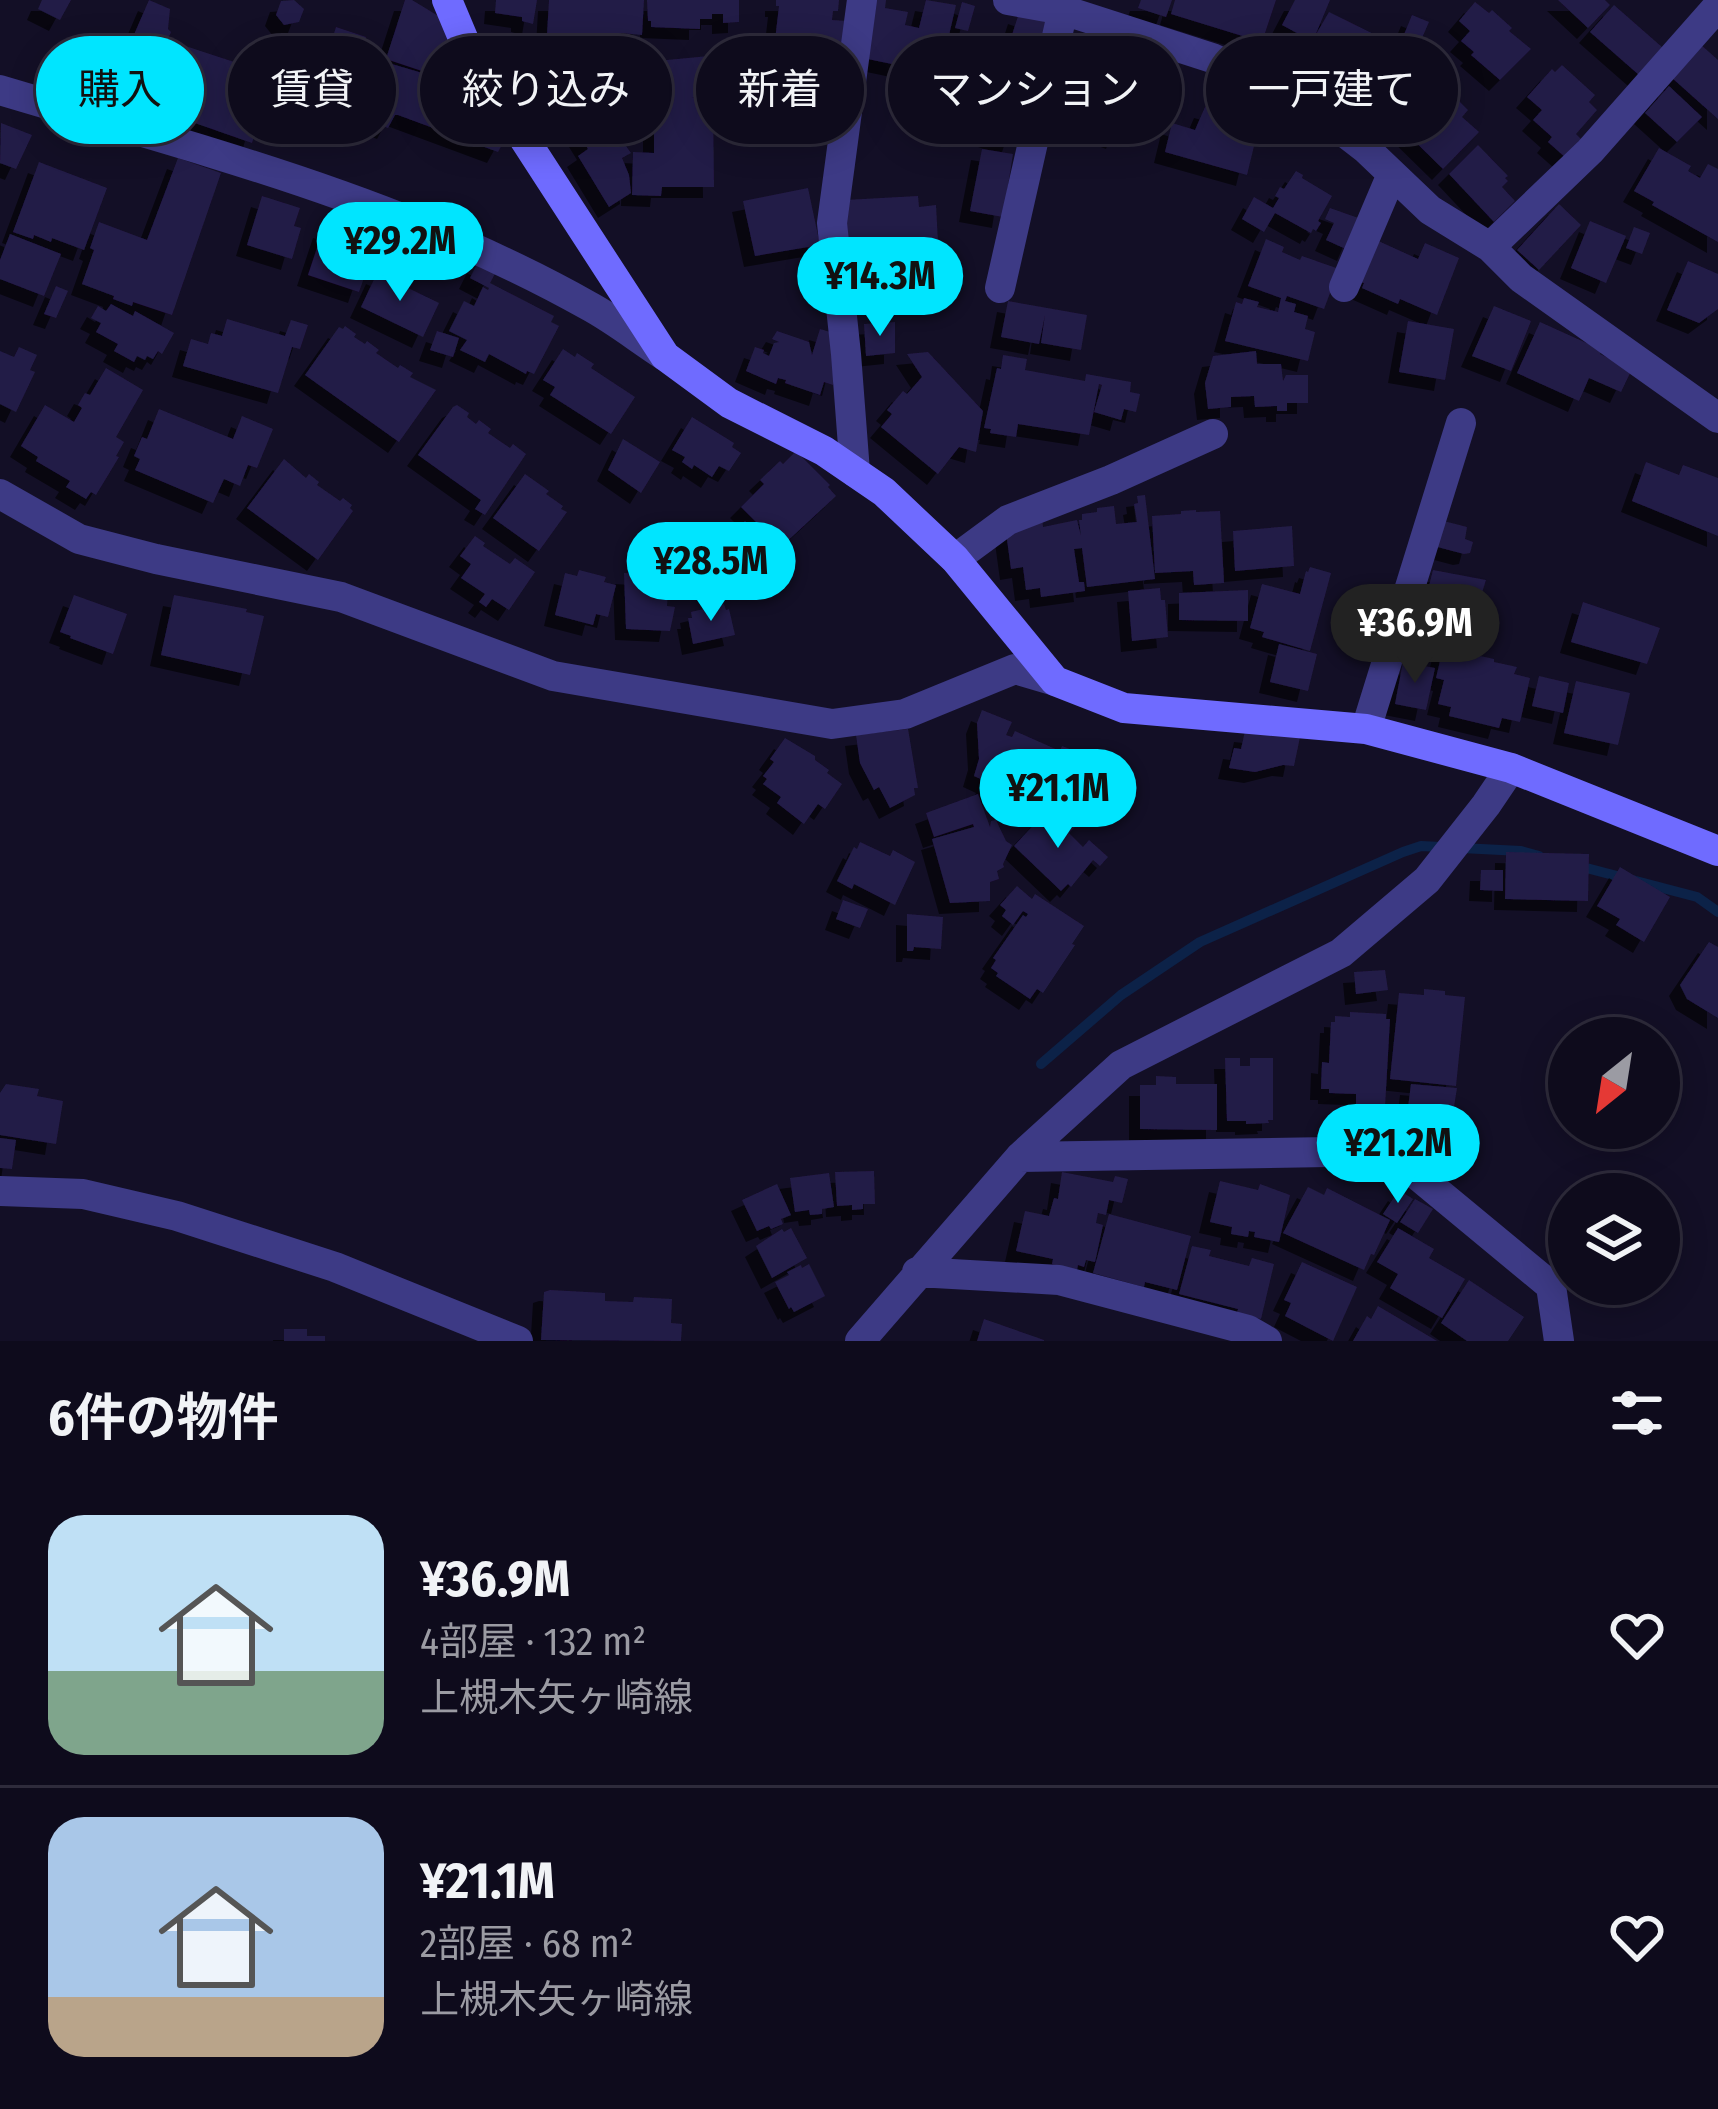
<!DOCTYPE html>
<html lang="ja">
<meta charset="utf-8">
<style>
body{margin:0;font-family:"Fira Sans Condensed","Noto Sans JP",sans-serif;background:#171425;color:#f1f3f6;height:100vh;display:flex;flex-direction:column;font-size:45px;white-space:nowrap}
*{box-sizing:border-box;margin:0}
p{font-size:39px;color:#9b9ba3}
.icon{flex:none;width:66px;height:66px;fill:none;stroke:currentColor;stroke-width:2;stroke-linecap:round;stroke-linejoin:round}
.map{position:relative;height:1341px;overflow:hidden}
.side{display:flex;flex-direction:column;background:#0e0b1c;flex:1}
.side>*{flex:none}
.top-card{position:absolute;left:36px;top:36px;width:1647px;height:108px;display:flex;gap:24px}
.needle{width:78px;rotate:210deg}
.buttons{position:absolute;left:1548px;top:1017px;display:grid;gap:24px}
.buttons a{display:grid;place-items:center;width:132px;height:132px;border-radius:50%;background:#0e0b1c;box-shadow:0 6px 30px #0003,0 0 0 3px #2e2b3b;font-size:60px}
.price{position:absolute;translate:-50% -102px;padding:0 27px;border-radius:42px;background:#00e5ff;color:#111;font-size:39px;line-height:78px;filter:drop-shadow(0 3px 6px #0008)}
.price::after{content:'';position:absolute;left:50%;top:72px;width:36px;height:27px;margin-left:-18px;background:inherit;clip-path:polygon(0 0,100% 0,50% 100%)}
.price.active{background:#222;color:#fff}
ul{padding:0;list-style:none}
li{display:flex;align-items:center;gap:36px;height:300px;padding:0 48px}
li+li{border-top:3px solid #2e2b3b}
li span{display:grid;place-items:center;flex:none;width:336px;height:240px;border-radius:36px;color:#555}
li>.icon{margin-inline-start:auto}
span .icon{width:144px;height:144px;fill:#fffc;stroke-width:1}
li b{font-size:51px}
h2{display:flex;justify-content:space-between;align-items:center;height:144px;padding:0 48px;font-size:51px}
.pill{padding:0 42px;border-radius:54px;background:#0e0b1c;box-shadow:0 6px 30px #0003,0 0 0 3px #2e2b3b;font-size:42px;line-height:108px}
.pill.active{background:#00e5ff;color:#111}
.map>svg:first-child{display:block}
</style>
<div class="map">
<svg width="1718" height="1341" viewBox="0 0 1718 1341">
<defs>
<filter id="shadow"><feDropShadow dx="-11" dy="11" stdDeviation="0" flood-color="#0009"/></filter>
</defs>
<rect width="100%" height="100%" fill="#130f26"/>
<g fill="none" stroke-linecap="round" stroke-linejoin="round">
<path stroke="#0c2248" stroke-width="10" d="M1575 865 1697 897 1718 912
M1041 1064 1121 995 1200 942 1403 852 1421 846 1521 851 1539 856"/>
</g>
<path fill="#241b47" filter="url(#shadow)" d="M42 0H71L60 20 38 9Z
M149 0 170 9 168 29 171 32 137 112 119 103 117 107 54 79 57 73 51 70 64 42 77 49 82 39 88 42 89 38 143 57 147 50 137 45 139 40 133 37Z
M294 0 304 9 299 22 284 25 276 15 281 1Z
M405 0H412L440 17 512 127 498 152 398 115H395L388 128 365 119 385 62 470 87 386 59Z
M496 0H537L533 24 522 21V17L495 13Z
M549 0H644L642 35 621 33 620 39 547 35Z
M647 0H739V22L723 23V14H712V19H700V29L651 27V21H648Z
M776 0H839L838 11H833L832 20 848 21 841 61 825 58V54L774 49 779 6H776Z
M871 0H886L885 8 908 12 905 25 919 28 926 0 956 5 940 74 863 58Z
M1141 0H1172L1166 17 1138 8Z
M1175 0H1276L1262 42 1171 14Z
M1295 0H1330L1315 36 1329 12 1396 45 1393 53 1403 58 1392 80 1381 74 1372 92 1364 88 1362 91 1312 61 1321 46 1282 25Z
M1558 0H1605L1610 5 1588 28Z
M962 2 975 6 968 31 955 28Z
M1475 2 1489 13 1492 10 1512 28 1509 31 1531 49 1500 80 1471 55 1474 52 1461 41 1470 31 1459 21Z
M1614 5 1663 48 1639 75 1590 32Z
M1019 13 1054 25 1039 68 1005 57Z
M1412 15 1429 22 1418 47 1405 42 1407 38 1403 37Z
M336 27 366 37 339 120 310 110Z
M176 43 274 75 267 95 282 100 272 128 258 124 252 143 155 109Z
M1700 44 1718 60V119L1671 77Z
M725 54 827 62 824 102H832L830 131 721 122Z
M709 56 712 96 691 98H713L714 187H662L661 196 632 195 633 152 654 153V113L620 115 616 75V90L578 94 573 90 571 72 636 67 635 63Z
M1562 65 1595 95 1589 102 1597 110 1576 134 1582 140 1566 158 1548 142 1552 137 1533 120 1542 110 1527 97 1552 69 1555 72Z
M1027 66 1037 70 1012 144 937 118 953 70 971 76 973 70 994 77 992 82 1015 90Z
M1417 72 1429 83 1435 77 1468 110 1462 117 1479 132 1443 169 1393 120 1395 119 1387 111 1402 95 1398 91Z
M1088 81 1101 86 1103 82 1132 97 1117 138 1056 115 1069 83 1085 90Z
M1669 86 1702 117 1677 142 1645 113Z
M1205 107 1240 116 1237 127 1251 130 1247 144 1254 146 1247 175 1165 152 1172 123 1195 130Z
M1 123 32 135 16 169 0 163Z
M595 127 603 140 616 132 631 153 622 158 629 175 631 193 609 207 578 156 588 149 580 136Z
M1478 145 1508 176 1505 178 1508 181 1502 187 1515 201 1494 222 1449 174Z
M1659 148 1691 166 1688 171 1700 178 1708 164 1718 169V242L1652 205 1654 202 1634 191Z
M982 149 1013 154 1003 217 970 211Z
M178 158 221 173 172 315 133 302 132 306 113 299 114 296 82 284 94 250 90 248 99 222 147 240Z
M39 162 107 188 84 250 52 238 51 242 34 235 33 239 13 232Z
M1296 171 1303 175 1302 178 1332 196 1318 221 1321 223 1316 231 1313 229 1311 233 1275 213 1264 232 1242 219 1254 197 1273 208 1279 198 1275 196 1280 187 1284 189Z
M808 188 820 245 755 256 743 201Z
M262 196 300 208 294 226 301 228 292 259 247 245Z
M918 196 919 207 936 205 939 261 850 265 845 200Z
M1559 204 1581 225 1539 270 1517 250Z
M1330 208 1361 219 1348 250 1326 240 1334 223 1325 219Z
M351 212 383 223 359 292 308 275 324 227 344 233Z
M1590 221 1626 236 1606 283 1571 268Z
M1634 227 1650 233 1642 254 1626 248Z
M10 234 61 254 44 296 0 279V260Z
M1266 239 1284 247 1282 252 1300 260 1302 256 1339 269 1324 309 1287 296 1285 301 1296 304 1294 312 1308 316 1305 329 1315 332 1308 361 1225 341 1236 302 1242 304 1244 298 1259 302 1257 307 1278 312 1281 298 1248 286Z
M1374 239 1418 259 1425 243 1459 258 1437 315 1400 299 1398 304 1362 288 1364 283 1357 281Z
M1688 261 1718 274V309L1699 323 1667 310Z
M478 262 496 272 490 283 554 316 551 322 559 326 534 374 527 371 526 374 489 354 485 362 460 350 467 340 449 331 464 301 474 306 483 287 488 290 489 288 470 278Z
M391 272 411 282 408 288 439 303 423 337 361 307 377 273 388 278Z
M56 286 68 291 56 318 44 314Z
M1008 301 1087 315 1081 350 1041 343 1045 315 1039 344 1001 337Z
M111 304 133 316 135 311 174 333 162 354 158 351 153 359 147 356 145 360 137 356 134 362 114 351 118 344 96 332 101 323 91 318 98 306 106 311Z
M1494 306 1531 321 1511 371 1472 356Z
M227 319 285 336 291 320 308 325 300 349 292 347 278 393 183 366 191 339 208 344 211 333 222 336Z
M1408 321 1454 329 1445 380 1399 372Z
M895 322V353L866 356 864 324Z
M1540 322 1602 350 1600 354 1632 369 1621 392 1589 378 1579 401 1517 373Z
M345 326 356 334 354 337 365 344 367 341 379 350 376 353 398 368 400 365 413 373 410 377 436 390 399 442 305 375 339 327 343 329Z
M820 329 840 335 837 370 833 385 824 382 820 395 785 383 786 380 778 378 776 384 746 371 755 347 764 350 763 353 769 356 774 343 779 342 772 339 777 331 809 342 812 355Z
M437 331 459 338 453 357 430 350Z
M19 347 37 355 30 370 35 372 16 412 0 404V351L14 357Z
M563 349 575 357 577 353 594 364 591 368 635 397 611 434 550 395 555 387 543 380Z
M1256 351 1257 364H1281L1283 381 1286 375H1308V403H1287V411H1277V406L1255 407 1254 396 1231 397V407L1208 409 1205 383 1213 356Z
M928 352 983 411 976 452 959 447 938 474 881 427 892 414 887 410 903 391 907 394 922 377 907 354Z
M1003 355 1027 359 1025 370 1085 381 1086 374 1131 382 1130 392 1140 394 1136 412 1124 409 1121 420 1094 412 1102 385 1099 384 1089 435 1018 424 1016 437 990 433 991 429 984 428 997 368 1001 369Z
M106 368 143 390 116 437 124 442 116 456 119 457 96 495 91 492 86 499 66 487 70 481 36 461 38 457 21 446 45 405 74 422 82 408 78 405 85 393 90 395Z
M457 405 469 413 467 417 476 424 479 420 491 429 488 433 510 448 513 444 526 454 485 515 475 509 481 500 418 455 453 407Z
M159 409 233 439 242 416 273 429 257 468 248 465 240 486 224 479 213 503 135 470 140 459 134 456 142 437 147 439Z
M692 417 734 443 732 447 741 453 729 471 719 466 712 477 694 465 692 469 682 462 685 457 672 450Z
M623 439 660 462 641 493 608 470Z
M796 451 830 485 828 487 836 496 781 547 741 507 764 484 760 480 780 461 783 464Z
M284 459 306 478 309 474 319 482 317 485 340 501 343 498 352 505 350 508 353 511 318 560 247 508Z
M1646 462 1679 475 1683 465 1718 478V536L1632 501Z
M525 474 549 491 546 494 563 506 561 509 567 512 539 551 493 518Z
M1145 495 1155 579 1087 587 1082 548 1074 549 1079 582H1084L1085 591 1041 597 1040 588 1026 590 1023 567 1011 569 1005 525 1042 518 1043 527 1077 520 1081 536 1079 520H1082V514L1097 512V508L1114 506 1116 524 1137 522 1134 504 1138 503 1137 496Z
M1196 510V512L1220 511 1224 583 1194 585 1193 571 1155 573 1152 516 1181 514V511Z
M1436 519 1467 527 1465 539 1473 542 1470 553 1464 554 1430 545Z
M745 521 767 543 747 564 725 542Z
M1292 526 1294 566 1235 571 1233 531Z
M475 536 485 543 483 546 510 564 515 558 535 572 509 610 492 599 486 607 479 602 485 594 461 578 471 564 460 556Z
M1310 567 1331 573 1310 651 1262 637 1264 632 1250 628 1262 584 1300 594 1306 571 1308 572Z
M579 570 606 577 604 582 616 585 608 617 596 614 593 625 555 615 565 573 577 576Z
M1433 570 1486 580 1478 605 1427 594Z
M624 573 669 575 667 606 675 607 670 631 626 629Z
M1160 588 1161 600H1165L1168 637 1132 641 1128 591Z
M1248 590V621L1179 620V593Z
M74 595 127 614 113 654 70 638 71 636 60 632Z
M174 595 247 609 246 612 264 616 250 675 161 655Z
M1583 602 1660 628 1647 664 1571 642Z
M724 604 726 610 729 609 735 635 693 644 688 618H692L691 612Z
M1279 644 1317 654 1308 691 1270 682Z
M1443 648 1494 659V662L1517 667 1514 674 1530 678 1520 722 1502 718 1499 728 1449 716 1451 707 1438 704 1444 680 1436 678Z
M1403 662 1435 668 1426 710 1395 704Z
M1539 676 1569 683 1563 713 1532 706Z
M1576 681 1630 693 1618 745 1564 733Z
M982 710 1012 722 1006 735 1012 737 1015 731 1060 751 1062 746 1090 757 1045 806 999 787 995 795 984 788 987 782 974 776 979 759 977 723Z
M908 729 918 788H914L915 795 890 808 879 787 874 790 860 763 856 735Z
M1245 731 1300 737 1294 766 1283 765 1255 772 1229 768 1234 748 1241 749Z
M785 738 815 756V760L829 770 827 773 842 784 825 809 818 804 804 824 777 803 781 797 763 784 767 779 763 776 774 762 770 759Z
M978 794 990 827 991 821 996 820 1006 841 1012 845 1003 864 1004 867 997 871 999 879 990 882V901L950 903 932 839 974 827 973 824 934 837 926 813Z
M1060 813 1075 827 1069 833 1083 847 1089 840 1108 857 1100 866 1093 860 1071 887 1068 884 1061 891 1014 846 1041 817 1044 820 1049 814 1055 819Z
M860 842 890 856 893 850 915 862 895 905 854 884 852 889 837 881 854 847 857 849Z
M1506 852 1589 854 1588 901 1505 899Z
M1620 867 1670 897 1644 942 1616 925 1620 919 1597 906Z
M1481 870H1503V891L1480 890Z
M1017 886 1032 899 1035 894 1084 926 1072 944 1075 945 1043 993 1037 989 1030 999 996 976 998 973 991 968 996 960 993 958 1023 915 1026 917 1028 914 1023 911 1013 925 1002 916 1006 910 1000 905Z
M843 900 868 909 860 928 836 919Z
M907 914 943 917 941 949 914 947 913 951H907Z
M1709 942 1718 947V1018L1687 999 1680 985Z
M1385 970 1388 990 1356 994 1354 972Z
M1424 989 1445 991V995L1465 997 1456 1086 1390 1079 1399 993 1424 995Z
M1350 1012 1386 1014V1019H1390L1385 1107 1356 1105V1094L1329 1093V1089H1321L1322 1062 1329 1063 1331 1022H1335V1016L1350 1017Z
M1225 1058H1240V1066H1250V1058H1273V1120H1268L1269 1123 1246 1124V1121H1227Z
M1156 1076 1176 1077V1084H1217V1130L1140 1129V1085H1156Z
M6 1084 39 1089 37 1096 63 1101 56 1144 0 1135V1093Z
M1411 1084 1457 1088 1453 1113 1408 1108Z
M0 1138 16 1140 12 1169 0 1168Z
M874 1171 875 1204H863V1209L852 1210V1205L837 1206 835 1172Z
M1062 1172 1113 1182 1115 1176 1128 1179 1122 1203 1109 1200 1106 1215 1098 1213 1096 1223 1103 1225 1095 1262 1086 1260 1084 1267 1078 1265 1077 1270 1052 1264 1053 1259 1016 1251 1025 1211 1049 1216 1054 1198 1058 1199Z
M829 1173 834 1207 822 1209V1214L810 1215 809 1210 795 1212 790 1178Z
M1220 1181 1258 1190 1260 1184 1290 1195 1279 1242 1254 1237 1255 1232 1249 1231 1248 1237 1231 1234 1232 1227 1210 1222Z
M777 1184 791 1215 781 1219 783 1224 771 1229 769 1226 757 1231 742 1200Z
M1308 1187 1324 1195 1327 1188 1390 1220 1374 1255 1371 1254 1364 1270 1283 1233Z
M1399 1190 1413 1199 1397 1223 1383 1214Z
M1415 1199 1433 1209 1418 1233 1400 1222Z
M1109 1214 1191 1236 1177 1290 1145 1282 1144 1287 1093 1273Z
M791 1228 807 1258 772 1278 756 1246 782 1229 784 1232Z
M1398 1228 1434 1249 1429 1258 1465 1279 1442 1318 1390 1288 1398 1274 1377 1262Z
M1192 1246 1211 1250 1209 1256 1249 1266 1252 1258 1274 1264 1261 1319 1237 1313 1238 1309 1179 1294Z
M1302 1262 1357 1287 1333 1341 1285 1316 1291 1303 1284 1300Z
M809 1264 825 1296 794 1312 791 1307 789 1309 775 1282 789 1275 787 1272 801 1265 802 1268Z
M1469 1280 1524 1317 1508 1341H1467L1441 1323Z
M550 1290 605 1293V1301L633 1302 634 1297 672 1299 671 1323 682 1324 681 1341 541 1340 544 1292Z
M1378 1306 1437 1341H1353L1367 1316 1371 1319Z
M984 1319 1044 1340V1341H977Z
M284 1329H307V1336H325V1341H284Z"/>
<g fill="none" stroke-linecap="round" stroke-linejoin="round">
<path stroke="#3d3a85" stroke-width="30" d="M1008 0 1063 10 1212 58 1300 98 1366 149 1430 210 1490 247 1521 278 1718 418
M0 90C201 150 405 202 589 306 615 320 640 340 665 356
M1490 247 1590 151 1718 6
M1344 287 1392 174
M1000 288 1063 10
M855 472 846 354 832 223 862 0
M0 494 79 539 156 559 341 597 553 676 832 724 905 714 1015 669 1055 681
M955 559 1008 520 1111 480 1213 434
M1366 729 1461 423
M1020 1157 1388 1151 1551 1286 1559 1341
M0 1191 83 1194 177 1216 335 1267 518 1341
M917 1272 1059 1280 1248 1330 1267 1341
M860 1341 1020 1157 1121 1065 1341 953 1427 880 1486 805 1511 768"/>
<path stroke="#6f6bff" stroke-width="30" d="M447 0 471 57 665 356 729 403 824 451 884 492 955 559 1055 681 1124 708 1366 729 1511 768 1718 851"/>
</g>
</svg>
<div class="buttons">
<a><svg class="needle" viewBox="-14 -14 28 28"><path d="M0-13l5 13h-10z" fill="#e53935"/><path d="M0 13l5-13h-10z" fill="#9b9ba3"/></svg></a>
<a><svg class="icon" aria-label="layers" viewBox="0 0 24 24"><path d="M12 4l9 5-9 5-9-5zM3 14l9 5 9-5"/></svg></a>
</div>
<b class="price" style="left:400px;top:304px">¥29.2M</b>
<b class="price" style="left:880px;top:339px">¥14.3M</b>
<b class="price" style="left:711px;top:624px">¥28.5M</b>
<b class="price active" style="left:1415px;top:686px">¥36.9M</b>
<b class="price" style="left:1058px;top:851px">¥21.1M</b>
<b class="price" style="left:1398px;top:1206px">¥21.2M</b>
<div class="top-card">
<a class="pill active">購入</a>
<a class="pill">賃貸</a>
<a class="pill">絞り込み</a>
<a class="pill">新着</a>
<a class="pill">マンション</a>
<a class="pill">一戸建て</a>
</div>
</div>
<section class="side">
<h2>6件の物件<svg class="icon" aria-label="filters" viewBox="0 0 24 24"><path d="M4 7h16M4 17h16"/><circle cx="9" cy="7" r="2"/><circle cx="15" cy="17" r="2"/></svg></h2>
<ul>
<li><span style="background:linear-gradient(#bfe0f5 65%,#7fa58c 0)"><svg class="icon" aria-label="home" viewBox="0 0 24 24"><path d="M3 11l9-7 9 7M6 9v11h12V9"/></svg></span><div><b>¥36.9M</b><p>4部屋 · 132 m²</p><p>上槻木矢ヶ崎線</p></div><svg class="icon" aria-label="heart" viewBox="0 0 24 24"><path d="M12 20l-8-8c-3-5 5-10 8-4 3-6 11-1 8 4z"/></svg></li>
<li><span style="background:linear-gradient(#a9c7e8 75%,#b9a48a 0)"><svg class="icon" aria-label="home" viewBox="0 0 24 24"><path d="M3 11l9-7 9 7M6 9v11h12V9"/></svg></span><div><b>¥21.1M</b><p>2部屋 · 68 m²</p><p>上槻木矢ヶ崎線</p></div><svg class="icon" aria-label="heart" viewBox="0 0 24 24"><path d="M12 20l-8-8c-3-5 5-10 8-4 3-6 11-1 8 4z"/></svg></li>
</ul>
</section>
